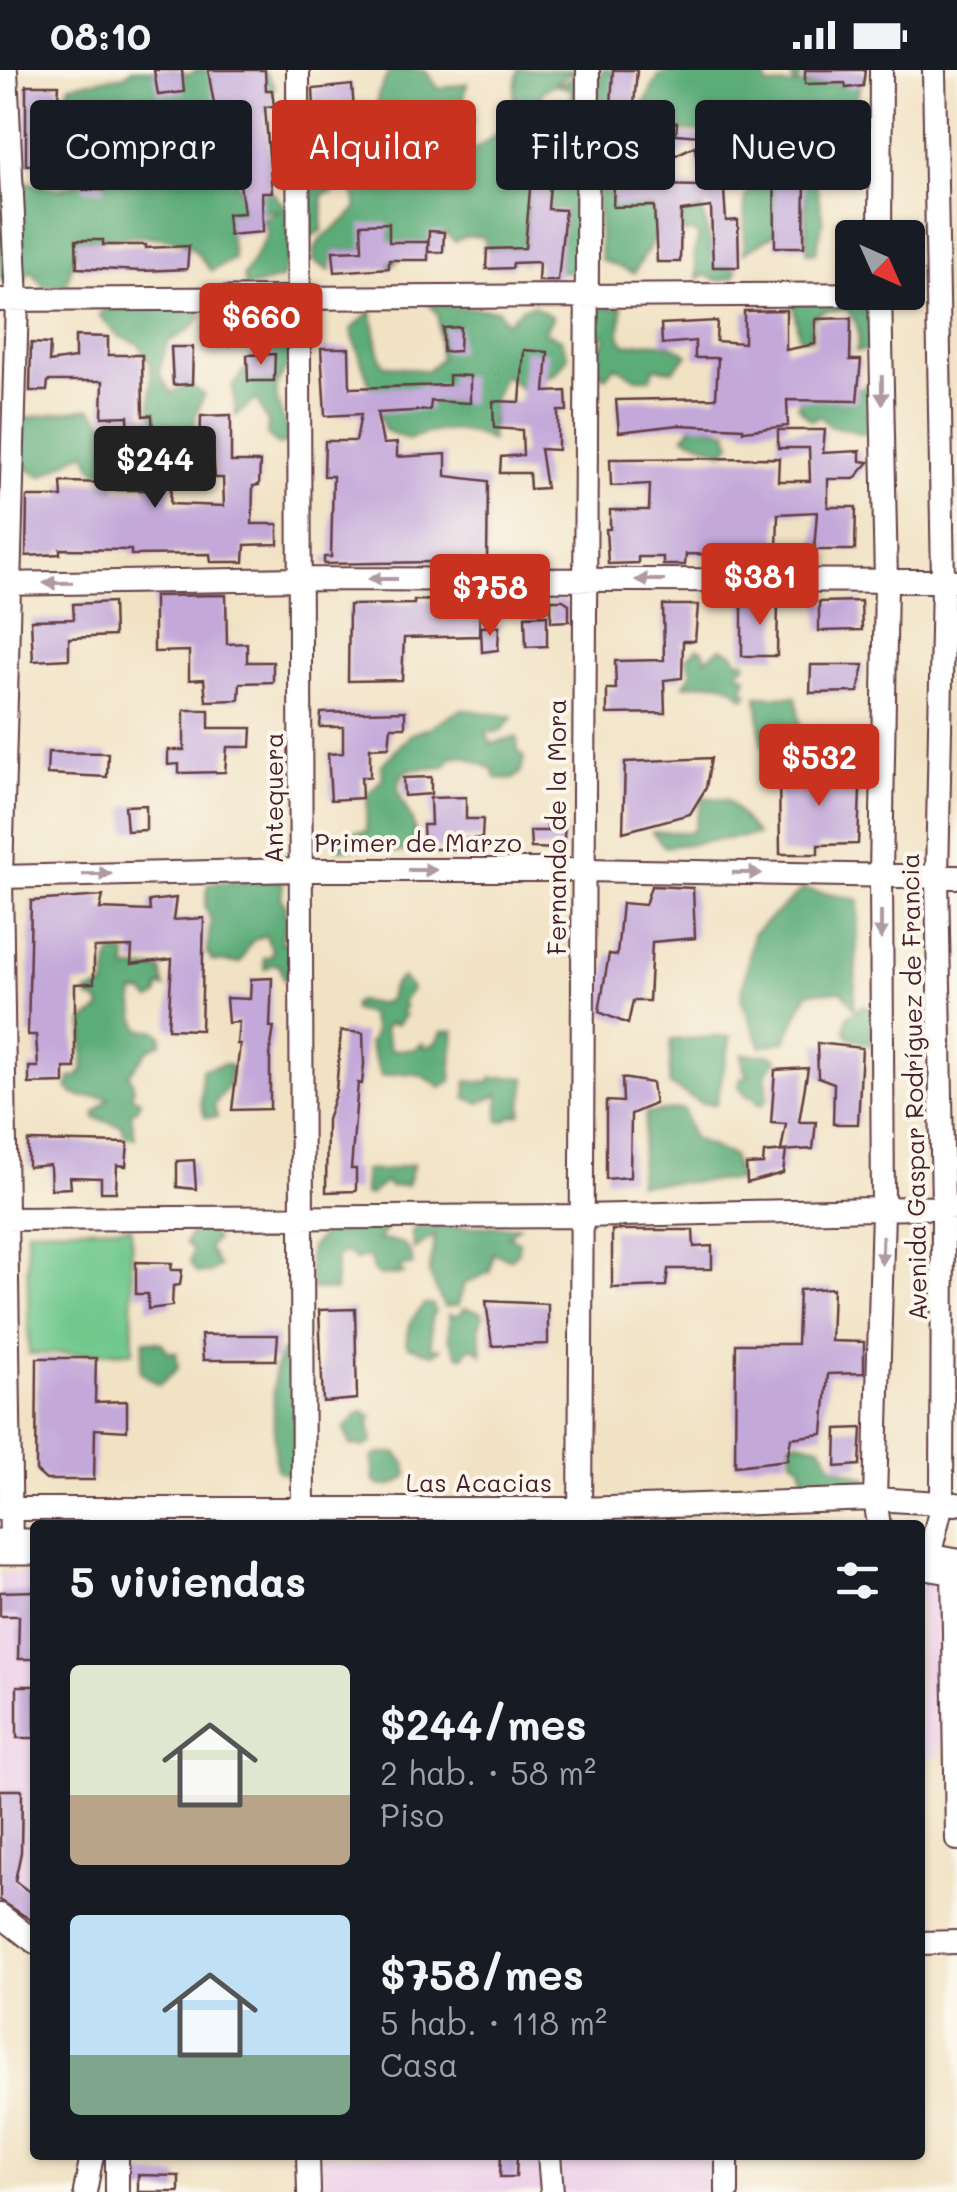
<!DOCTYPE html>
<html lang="es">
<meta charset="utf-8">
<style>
body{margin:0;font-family:Mali,sans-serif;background:#20242c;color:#f1f3f6;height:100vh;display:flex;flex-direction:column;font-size:38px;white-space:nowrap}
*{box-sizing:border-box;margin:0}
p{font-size:32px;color:#9ea1a6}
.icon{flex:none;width:55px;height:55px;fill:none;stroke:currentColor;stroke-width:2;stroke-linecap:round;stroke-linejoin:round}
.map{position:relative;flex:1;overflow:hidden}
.drawer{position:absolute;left:30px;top:1450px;width:895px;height:640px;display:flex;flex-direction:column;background:#171b24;border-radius:10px;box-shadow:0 2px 8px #0004}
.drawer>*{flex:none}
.banner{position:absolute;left:30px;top:30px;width:898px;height:90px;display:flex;gap:20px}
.needle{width:65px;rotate:135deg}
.controls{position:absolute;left:835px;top:150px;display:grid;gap:20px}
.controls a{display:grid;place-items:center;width:90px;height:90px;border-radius:10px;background:#171b24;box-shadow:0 2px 8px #0004;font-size:50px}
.price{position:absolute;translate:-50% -85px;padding:0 22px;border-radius:10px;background:#c8321e;color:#fff;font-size:32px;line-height:65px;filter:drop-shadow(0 2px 5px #0008)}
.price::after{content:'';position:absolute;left:50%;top:60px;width:30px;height:22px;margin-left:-15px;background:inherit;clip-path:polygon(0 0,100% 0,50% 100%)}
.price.active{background:#222;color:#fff}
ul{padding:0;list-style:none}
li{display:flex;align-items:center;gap:30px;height:250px;padding:0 40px}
li span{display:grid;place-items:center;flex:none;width:280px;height:200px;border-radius:10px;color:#555}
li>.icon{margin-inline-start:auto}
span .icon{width:120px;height:120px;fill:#fffc;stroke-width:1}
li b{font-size:42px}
h2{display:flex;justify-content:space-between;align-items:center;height:120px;padding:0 40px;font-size:42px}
.tag{padding:0 35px;border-radius:10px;background:#171b24;box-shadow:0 2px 8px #0004;font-size:35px;line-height:90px}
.tag.active{background:#c8321e;color:#fff}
.status{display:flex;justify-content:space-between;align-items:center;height:70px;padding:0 50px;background:#171b24;direction:ltr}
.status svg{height:28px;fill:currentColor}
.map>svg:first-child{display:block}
</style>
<div class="status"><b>08:10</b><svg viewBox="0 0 49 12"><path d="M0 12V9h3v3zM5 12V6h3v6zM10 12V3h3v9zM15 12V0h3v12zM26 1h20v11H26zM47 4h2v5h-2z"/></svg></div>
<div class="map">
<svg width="957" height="2122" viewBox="0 0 957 2122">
<rect width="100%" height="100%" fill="#fbf7ec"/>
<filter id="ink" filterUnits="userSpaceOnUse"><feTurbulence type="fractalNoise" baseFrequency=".01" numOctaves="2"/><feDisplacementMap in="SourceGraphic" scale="20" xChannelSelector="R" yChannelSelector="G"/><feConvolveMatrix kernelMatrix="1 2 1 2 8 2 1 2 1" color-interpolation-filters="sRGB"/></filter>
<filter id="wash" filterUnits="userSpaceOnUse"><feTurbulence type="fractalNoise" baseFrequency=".0048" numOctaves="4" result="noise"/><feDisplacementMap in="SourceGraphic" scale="40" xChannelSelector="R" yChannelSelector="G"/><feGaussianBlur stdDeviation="2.25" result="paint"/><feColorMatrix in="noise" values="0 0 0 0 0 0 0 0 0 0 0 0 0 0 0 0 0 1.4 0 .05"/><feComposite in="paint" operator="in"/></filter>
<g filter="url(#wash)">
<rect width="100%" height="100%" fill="#f1e2c4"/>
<path fill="#edd1e9" d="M0 1503H35V1863L0 1837Z
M920 1511 937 1512 940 1686 920 1687Z
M320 2085H723V2122H321Z"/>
<path fill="#70c88d" stroke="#5d745c" stroke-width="2.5" d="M131 1157 133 1282 29 1284 27 1159Z"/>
<path fill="#5cac78" stroke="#536652" stroke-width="2.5" d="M132 0H174L188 5 198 0 265 2 275 17 266 41 227 47C232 74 229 98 241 123L272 122 287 139 291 157V182L281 209 247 218 243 207 268 164 263 149 281 140 262 142 229 163 234 189 211 201C205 194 198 183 190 177 165 160 107 168 78 170L66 216H43L31 200 21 214 1 210 0 100 16 110 60 119 85 110 137 105 143 99 146 78 130 58 84 46 65 31 70 15 125 5Z
M390 0H425L439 19 467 13 463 34 474 48 467 63 452 69 381 79 373 73 378 25Z
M518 0H580L583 60 570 65 572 19 556 15 574 8 572 2 542 22 528 114 576 121 577 197 571 202 559 201 565 141 528 137 523 192 514 178 487 179 483 166 464 167 455 171 444 162 428 173 404 172 400 189 389 198 388 153 362 180 333 181 330 201 314 191C311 163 346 158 357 136L351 112 359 90 369 88 378 95 386 80C397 80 409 77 419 78 432 80 422 81 434 85 468 94 499 64 518 41L514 25Z
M603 0H611C619 20 612 38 624 56L649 61 641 105 610 102 600 90C601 76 603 62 603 48 603 30 591 17 603 0Z
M678 0H764L767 16 794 15 790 0H800L802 5 796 15 860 12 852 55 825 88 760 89 738 74 710 63 684 61 642 38 659 5Z
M315 45V101L349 109 331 123 323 124 322 161 301 170 299 54Z
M778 108 815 109 823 151 816 182 807 183 805 124Z
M596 109 618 134 649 137 668 134 650 176 634 203 601 190Z
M759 109 777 111 784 119 775 164 744 183 745 127Z
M702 139 715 195 737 200 734 207 719 211 705 205 698 209 694 183 699 166 691 161 684 164 679 147Z
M819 227 869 235C872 247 871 268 868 280L856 281C861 263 859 253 846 239L824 241 811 249 812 269 799 267 793 234Z
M240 229 283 235 296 281C291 292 280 305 277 317 273 334 288 354 290 372L278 375 267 365 268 352 256 329 236 346 233 316 272 262 238 243Z
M429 234 498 240 506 253 522 238 533 235 553 247 544 262 561 269 568 286 556 303 521 319 504 304 493 331 491 371C466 356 434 358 408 370L385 360 351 260 371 241 380 287 384 295 427 301 440 289 438 245Z
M193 235 202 247 189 260 167 273 159 303 171 323 188 314 204 325 195 348 193 384 166 379 151 341V294L139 274 118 266 99 245 104 239Z
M622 237 620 265 625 275C646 271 672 270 688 285L673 300 654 298 651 308H637L615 296 605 307 594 299 597 282 606 267 592 260 598 238Z
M867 315 878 317V328L865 344 874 354 867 364C853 363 844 356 831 357L820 346 811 350 797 336 803 326C842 332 835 334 867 315Z
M90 338 103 351 121 355 116 367C134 375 139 389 143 408L135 412 94 399 85 382 42 406 13 393 27 348Z
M695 353 728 361 731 373 724 382 684 366Z
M698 578 704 581 705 589 721 578 733 583 737 590 746 591V595L739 599 740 604 747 607 743 619 748 623 744 628C720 604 715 614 684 615L692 601 686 588Z
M757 626 796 627 805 688 762 674Z
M462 639 513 647 500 662H486L491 674 517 667 518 681 524 687 521 702 514 709 496 708 493 699 464 686H453L444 697 407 700C379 727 429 746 411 780L399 782 378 777 338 779 340 769 351 762 367 761C364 749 369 739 367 726L383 707 381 696 411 664 429 658Z
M703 727 728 730 757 765 665 777 652 762H693Z
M283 811 281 830 286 835 284 843 291 849 285 856 281 873 291 872 290 906 284 910 280 896 274 894 265 899 264 888 270 887 273 881 265 865 251 872 240 893 212 891 207 882 211 851 205 836 209 813Z
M803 819 859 830 854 938 842 921 808 922 785 971 761 977 741 929 753 864Z
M111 883 127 884 126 899H161L165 918 160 916 157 926 151 930 143 922 133 923 135 947 141 960H155L162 966 161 973 149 979 129 1004 134 1018 131 1025 140 1030 137 1038 131 1043 135 1068 125 1066 122 1056 95 1048V1043L109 1028C93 1023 78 1034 67 1017L71 1007H77L83 1001 84 951 101 939 99 932 89 928 87 923 105 916Z
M402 907 412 919 402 932 405 937 400 942 405 945 396 955 389 953 384 958 391 980 414 979 423 973 424 977C435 976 438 971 442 962L454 961 451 1011 441 1018C417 999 411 1002 381 1006L369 974 375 962 369 944 353 940V934L358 931 378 934 389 930 392 916Z
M864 935 873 943 871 975 849 967 845 959 848 946Z
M731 966 716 1034 701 1033 669 1015 671 970Z
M742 984 770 985 778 989 766 1003 768 1027 762 1035 757 1034 753 1027H746L739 1016 741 1008 749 1006 744 1001Z
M226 994 231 996 229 1015 214 1035 217 1047H205L201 1033 202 999Z
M502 1007 526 1008 521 1044 511 1046 505 1051H499V1024L480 1033 466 1028 467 1011 490 1013 491 1008Z
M683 1039 692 1068 732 1086 739 1110 638 1114 646 1043Z
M414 1094 407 1115 390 1117 386 1112 369 1125H364V1100L381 1101Z
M389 1155 378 1170C398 1173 408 1167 413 1195L401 1196 400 1202 405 1204 379 1206 373 1200 369 1186 356 1190 344 1181 336 1188 335 1221 312 1219C310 1201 303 1179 320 1168V1157Z
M520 1156 507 1166 519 1171V1181L510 1189 493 1183 490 1202 464 1214 458 1235 444 1237 429 1203 435 1165 414 1179 412 1161 415 1157Z
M194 1157 208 1158 216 1169 208 1177 219 1197 208 1203H197L190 1193 193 1180 185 1173Z
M432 1234 435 1241 431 1248V1277L441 1279 433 1284 408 1276 406 1272 411 1251 424 1234Z
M465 1238 482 1242 483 1246 479 1257 482 1284 475 1278H469L463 1286 458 1285 449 1269V1244L456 1246Z
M144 1270 162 1273 168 1282H176L178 1298 159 1315 140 1302Z
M282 1281 293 1283 297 1398 285 1404 277 1400C274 1390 272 1306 276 1296 278 1290 281 1286 282 1281Z
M363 1341 372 1347 369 1351 372 1372 364 1377 350 1375 344 1358Z
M798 1371 821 1376 833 1396 867 1408V1419L848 1422 825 1409 818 1415 804 1414 801 1395 792 1389 791 1372Z
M396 1383 406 1394 408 1405C399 1415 384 1420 374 1412L372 1388 378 1384Z"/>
<g id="blocks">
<path fill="#c3a8d9" d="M154 0H182L184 22 158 25Z
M208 0H265L266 20H272L274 36 265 37 272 122H262L263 162 229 165 227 144 244 143 237 92 230 93V78H233L227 43 216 45Z
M613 0H637L634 35H611Z
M805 0H865L863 16 846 18 845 13 805 14Z
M26 15H59L57 44 70 45 68 72H104V120H83V93L26 95Z
M352 15 355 53 360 52 361 72H353L352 97 319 100V38H314L313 19Z
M644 43 677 53 676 64 714 67 631 106 632 88H639Z
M536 48 569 49 561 90H552L548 139 565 140 558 211H538L539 192 513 193 512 198 486 199 487 179 525 178Z
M832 70H857L856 87H833Z
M695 76 736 78 734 91 722 90 726 151 738 150 739 197H713L711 137 681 141 680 192H657L654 136 613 137 614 114 700 116Z
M774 86H814V104H805L804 177H775Z
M389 153V172H428V190H389V198L335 202 333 181 362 180 361 154Z
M429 161 444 162 443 182H428Z
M76 170H103V175H146V178L189 176 187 199 142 201 77 198Z
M786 240V280L815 274 816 249 851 248 850 290H861L857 331 787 330 788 356 743 361V358L678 355 619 362 616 330 716 328 718 288H695V271L662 274 661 254 717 251 716 271 744 273V241Z
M231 245 229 276H204L203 256H211L210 246Z
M460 257 459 281 443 282V258Z
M75 266 108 267V285H142L143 346 152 345 153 371 129 372 128 346 102 347 103 311H48L47 321H30L31 273 50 274 49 292 75 288Z
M171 277H193L192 314 173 315Z
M321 278H349L350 318 449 315V305L470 306V333L431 331 430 340 377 343 383 374 397 373V387L446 384V406L488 411 487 491 324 494V487H331L333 406H324L325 371H356L361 344 325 346Z
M524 280 548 282 545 322 566 321 567 341H558V380L540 379 546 418 530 419 529 403H500L501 387 523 385 522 360 494 358 493 331 520 332Z
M275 284 274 311H248L247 285Z
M231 345V392H260L259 415 253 416 252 454H278V474L245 475 244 492H211L210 484 131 485V480L60 479V484L26 486 27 427H62L61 412 116 413V420H146V386H173L170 434 224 436 223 408H215L213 381H200L201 346Z
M778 360H825L823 383 860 381V391L869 392 854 409H828V437H856L855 480H814L817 442 778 444 777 480 740 485 686 484 685 495H663V487H638V493L608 494 606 459H610V440H649L650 414 611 416 610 389 779 388 778 411H810L809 378H778Z
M226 525 227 574 247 573V592H273V612L240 613 239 630 206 631 204 609 189 610V581L154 582V526Z
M414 530 445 531V536H480L479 566 404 568 402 610 348 611 349 535 414 534Z
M551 530H563L569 534V551L551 552Z
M742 530H778L777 586H742Z
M861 531 862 560 819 561V532Z
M113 532 114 566 69 568V589L33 591 31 550 74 549 73 534Z
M663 535H698L695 571H683L682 608 664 610 665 643 607 644V619H616L615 591 664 590Z
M547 545V576L526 577 525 546Z
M499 556 498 580 482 582 481 557Z
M811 595H864L858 622 810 623Z
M184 640H209V658H252L251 677H227L225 702 179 703V694L168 695V680H184Z
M405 641V657H391L389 677 370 678V707H361L362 728 331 730 328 684 343 683V657H320L321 643Z
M48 682 108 683 107 707 47 704Z
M711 688 706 718 690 744 623 762 625 692Z
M829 694H861L858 774 818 775V784H780L779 703H829Z
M431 707V724L404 726 403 708Z
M466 727V749H483L482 768 458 769V779H424L423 755H431L430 728Z
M146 735V760L127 761 125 736Z
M547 755H565L563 779 531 778 530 761H548Z
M651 816 693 818 695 868 652 872 649 931H633L628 954 599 942 609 884 617 885 622 833 645 835Z
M103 826 100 839 150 841 149 831 176 828 173 850 204 848 201 960 168 959 172 889 131 894 132 877 94 878V913L75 914V998H64V1013L29 1014V997H38L36 965H28L31 831Z
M272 908 270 957H274L270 982V1039L232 1040 240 974H237L239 952 228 953 226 928 250 929 251 909Z
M341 961 363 963 364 994 362 1014 358 1013 351 1099H356V1121L326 1122 327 1050 336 1021Z
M817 973 862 978 858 1054H833L834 1013 818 1007Z
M808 998 799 1052H816L813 1079 781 1081 786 1054 771 1053 775 1000Z
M622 1008 652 1013 655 1034 631 1044 630 1107 606 1109V1031L623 1032Z
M28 1071 128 1073 126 1096 117 1095 116 1122H101V1108L70 1107 71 1118 51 1119 50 1095 28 1097Z
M786 1081 783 1103 747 1113 746 1095 763 1094 764 1083Z
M194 1090 196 1119 177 1117V1091Z
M612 1160H693L694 1177 712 1176V1199H668L666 1216 612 1218Z
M136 1192 172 1193 171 1200H182L180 1215 173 1216 172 1236 148 1239V1224H136Z
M833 1218 831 1271 864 1272V1303L828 1304 823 1364 791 1368 787 1390 735 1396 736 1274H797L799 1220Z
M486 1231 548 1234V1274L492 1276Z
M355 1239 357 1329 323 1332 319 1240Z
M201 1265H278L276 1290H203Z
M37 1288H96L95 1332 127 1331V1361L95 1359 94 1410H46L36 1401Z
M862 1358 860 1395 836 1397 837 1359Z
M35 1521V1589H18L19 1546H0V1522Z
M17 1616H35V1668H17Z
M0 1720H22L21 1782 15 1811 35 1826V1846L31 1850 0 1830Z
M501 2085H517L516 2107H500Z
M138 2105 179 2106V2122H138Z"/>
</g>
</g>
<g filter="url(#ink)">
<use href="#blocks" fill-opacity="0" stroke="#633c42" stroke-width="2.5"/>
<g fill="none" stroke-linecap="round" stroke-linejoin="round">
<g stroke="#633c42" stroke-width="26">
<path id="minor" d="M6 0 17 230 1 807 11 1477
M298 0 303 1455
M880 168 881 0
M0 230 880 224
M0 514 300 509 957 511
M0 807 300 800H584L957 807
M0 1149 582 1146 956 1137
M0 1439H580L875 1429 956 1434
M580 1455 588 0
M879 1455 875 1429 883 1140 881 805 886 511 880 222
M928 1491 942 1433 943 1136 937 807 943 511 934 0
M953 1496 957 1769
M0 1845 35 1872
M920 1873 957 1872
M117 2085V2122
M308 2085 309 2122
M549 2085 552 2122
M727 2085V2122
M85 2122 92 2085"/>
</g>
<g stroke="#633c42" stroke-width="39">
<path id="highway" d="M0 1477H35
M920 1491 957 1497"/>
</g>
<use href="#minor" stroke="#fff" stroke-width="22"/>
<use href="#highway" stroke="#fff" stroke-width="35"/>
</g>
<defs><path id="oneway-solid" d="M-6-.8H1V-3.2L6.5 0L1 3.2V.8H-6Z" transform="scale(2.5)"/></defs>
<g fill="#ae9aa0">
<use href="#oneway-solid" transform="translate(882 320) rotate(89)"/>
<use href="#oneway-solid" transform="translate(383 509) rotate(-180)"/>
<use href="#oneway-solid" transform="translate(650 510) rotate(-180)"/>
<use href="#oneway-solid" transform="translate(58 513) rotate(179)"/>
<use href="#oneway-solid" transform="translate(422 800)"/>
<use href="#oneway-solid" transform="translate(747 803) rotate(1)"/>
<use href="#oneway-solid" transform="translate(97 804) rotate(-1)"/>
<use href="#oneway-solid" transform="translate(881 855) rotate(90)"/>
<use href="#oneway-solid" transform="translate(882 1180) rotate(92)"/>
</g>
</g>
<g text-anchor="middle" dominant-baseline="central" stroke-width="8" stroke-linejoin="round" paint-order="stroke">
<g font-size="25" fill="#4a1f2b" stroke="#fbf7ec">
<text transform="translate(273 728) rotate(-90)">Antequera</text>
<text transform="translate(556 757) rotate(-90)">Fernando de la Mora</text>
<text x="418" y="772">Primer de Marzo</text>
<text transform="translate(913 1017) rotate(-91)">Avenida Gaspar Rodríguez de Francia</text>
<text x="479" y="1412">Las Acacias</text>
</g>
</g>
</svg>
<div class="controls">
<a><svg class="needle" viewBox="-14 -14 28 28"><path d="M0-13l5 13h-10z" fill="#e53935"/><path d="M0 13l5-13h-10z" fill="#9ea1a6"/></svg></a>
</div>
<b class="price" style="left:261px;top:298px">$660</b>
<b class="price active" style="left:155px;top:441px">$244</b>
<b class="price" style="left:760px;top:558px">$381</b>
<b class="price" style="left:490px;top:569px">$758</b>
<b class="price" style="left:819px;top:739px">$532</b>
<div class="banner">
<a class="tag">Comprar</a>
<a class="tag active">Alquilar</a>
<a class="tag">Filtros</a>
<a class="tag">Nuevo</a>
</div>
<section class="drawer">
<h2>5 viviendas<svg class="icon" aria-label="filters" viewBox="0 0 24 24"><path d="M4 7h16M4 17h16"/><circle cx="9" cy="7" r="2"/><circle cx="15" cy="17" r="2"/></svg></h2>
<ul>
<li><span style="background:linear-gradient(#dfe7d0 65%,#b9a48a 0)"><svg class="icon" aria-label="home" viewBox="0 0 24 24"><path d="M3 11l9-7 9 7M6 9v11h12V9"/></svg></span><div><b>$244/mes</b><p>2 hab. · 58 m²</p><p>Piso</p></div></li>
<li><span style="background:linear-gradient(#bfe0f5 70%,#7fa58c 0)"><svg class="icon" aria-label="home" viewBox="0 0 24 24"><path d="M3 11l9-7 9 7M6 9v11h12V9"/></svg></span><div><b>$758/mes</b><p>5 hab. · 118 m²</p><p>Casa</p></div></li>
</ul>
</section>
</div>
